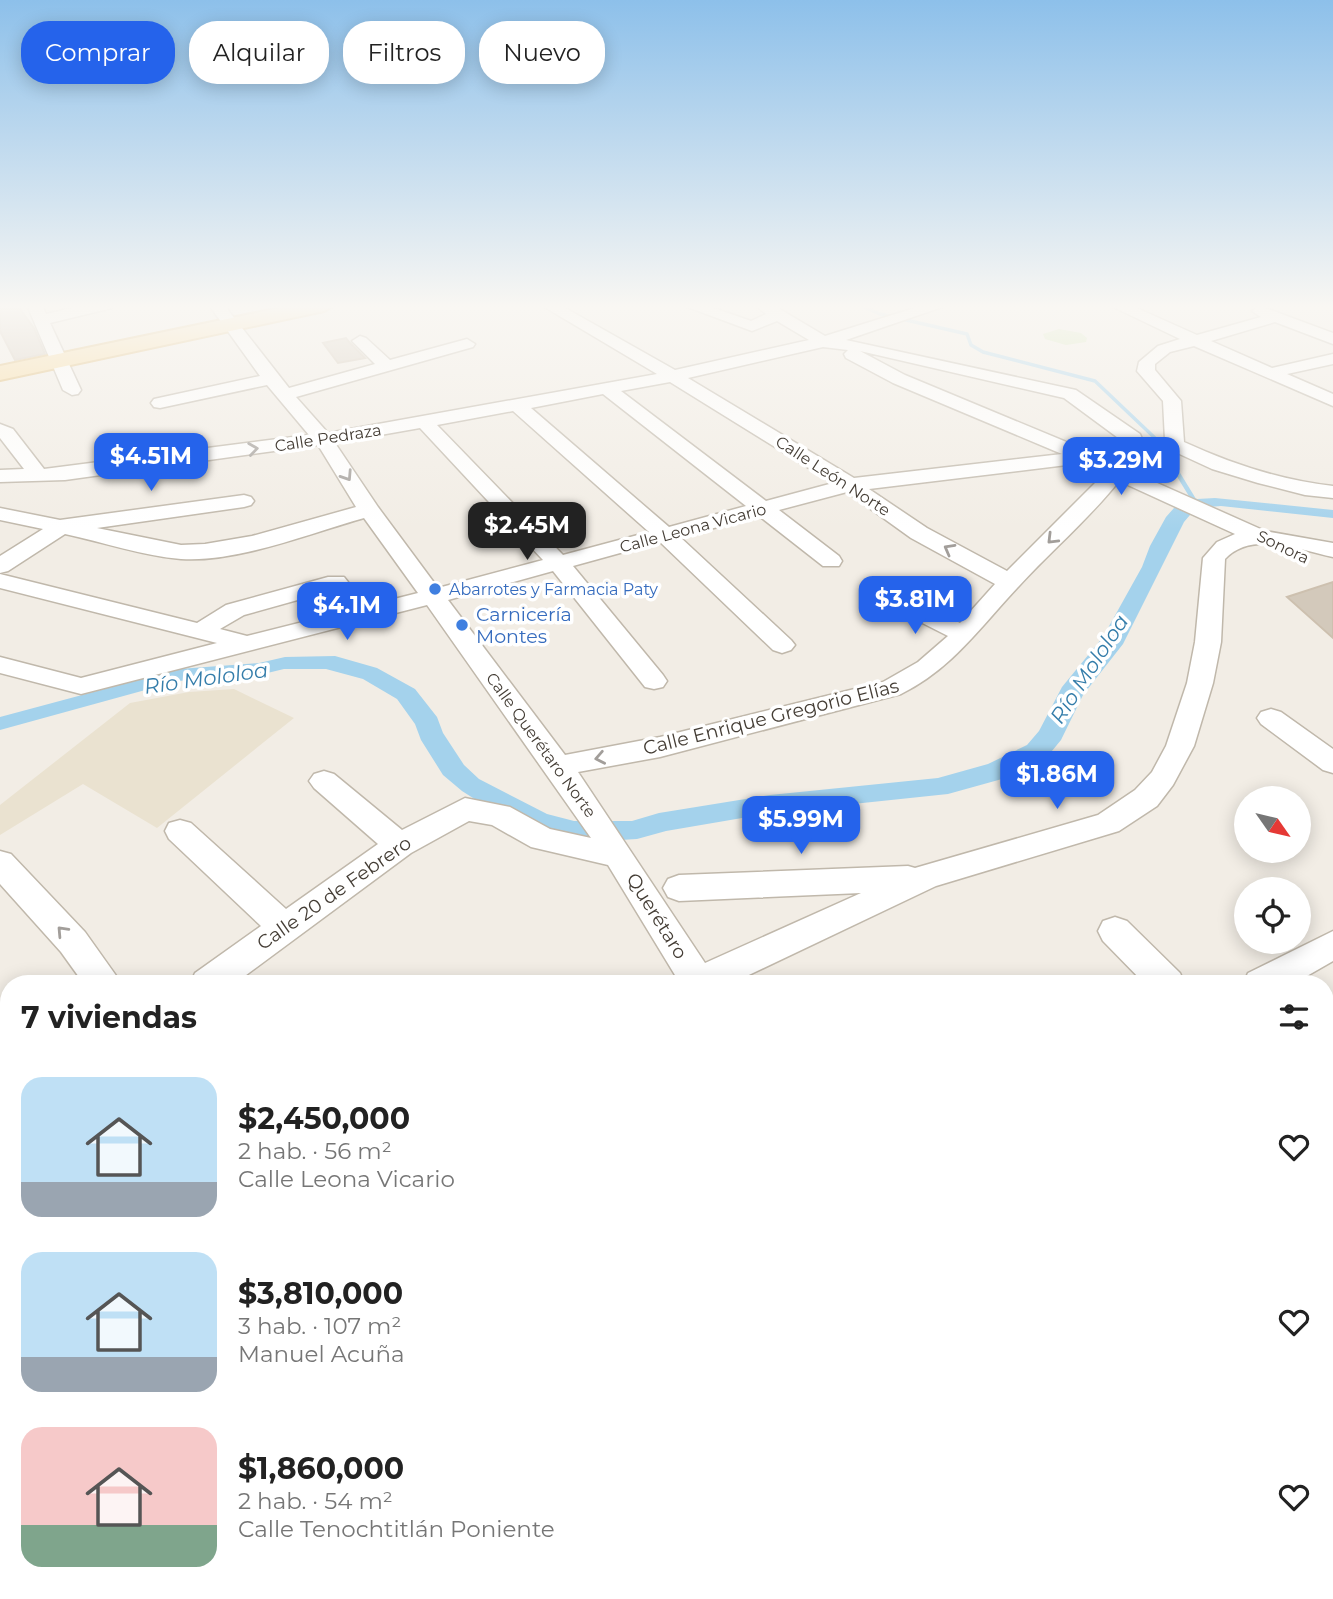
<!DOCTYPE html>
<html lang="es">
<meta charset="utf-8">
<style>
body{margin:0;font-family:Montserrat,sans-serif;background:#f6f6f6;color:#222;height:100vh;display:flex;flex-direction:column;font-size:26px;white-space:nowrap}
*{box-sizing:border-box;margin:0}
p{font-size:23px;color:#767676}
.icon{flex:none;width:38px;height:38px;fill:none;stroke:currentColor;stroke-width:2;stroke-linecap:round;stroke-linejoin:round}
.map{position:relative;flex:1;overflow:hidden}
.drawer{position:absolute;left:0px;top:975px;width:1334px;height:625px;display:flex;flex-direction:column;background:#fff;border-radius:28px 28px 0 0;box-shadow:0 4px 18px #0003}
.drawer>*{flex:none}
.top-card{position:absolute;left:21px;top:21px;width:700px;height:63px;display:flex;gap:14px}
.needle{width:46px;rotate:124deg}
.buttons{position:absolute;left:1234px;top:786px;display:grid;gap:14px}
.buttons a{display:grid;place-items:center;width:77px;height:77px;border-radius:50%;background:#fff;box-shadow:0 4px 18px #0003;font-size:35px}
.price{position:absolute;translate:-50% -60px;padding:0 16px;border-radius:14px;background:#2563eb;color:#fff;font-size:23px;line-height:46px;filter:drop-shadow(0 2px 4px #0008)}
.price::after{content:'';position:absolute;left:50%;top:42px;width:21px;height:16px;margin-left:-10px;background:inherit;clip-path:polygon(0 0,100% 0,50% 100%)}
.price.selected{background:#222;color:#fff}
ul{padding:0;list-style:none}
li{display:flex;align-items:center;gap:21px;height:175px;padding:0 21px}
li span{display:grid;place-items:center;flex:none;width:196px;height:140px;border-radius:21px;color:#555}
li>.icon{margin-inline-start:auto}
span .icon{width:84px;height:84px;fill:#fffc;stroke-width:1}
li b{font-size:30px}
h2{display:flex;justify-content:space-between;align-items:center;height:84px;padding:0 21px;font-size:30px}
.tag{padding:0 24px;border-radius:28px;background:#fff;box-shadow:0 4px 18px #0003;font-size:24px;line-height:63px}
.tag.selected{background:#2563eb;color:#fff}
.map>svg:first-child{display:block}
</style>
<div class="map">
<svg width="1333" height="1599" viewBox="0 0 1333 1599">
<rect width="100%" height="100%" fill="#f2ede5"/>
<path fill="#eae2d0" d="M234 689 294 718 157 828 83 784 0 835V805L130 703 189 692Z"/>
<path fill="#cfe4b0" d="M1059 329 1081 333 1087 338 1086 342 1066 345 1045 339 1043 334Z"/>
<path fill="#a4d2ec" d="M1215 498 1333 510V518L1221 506 1209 507 1190 515 1184 522 1123 644 1083 695 1061 740 1047 757 1002 779 948 794 777 812 666 831 637 839 603 841 567 839 484 805 462 791 443 775 421 740 415 724 397 699 363 679 326 669H284L259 675 178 681 0 730V717L179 669 259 663 285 657 335 656 377 668 415 689 437 717 443 733 464 765 479 779 547 814 574 821H632L659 813 770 795 938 778 988 764 1027 745 1039 731 1062 687 1103 637 1142 567 1150 546 1166 517 1174 508 1197 499Z"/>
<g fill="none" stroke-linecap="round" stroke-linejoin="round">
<path stroke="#a4d2ec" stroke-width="3.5" d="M859 305 880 314 967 334 971 345 983 352 1095 381 1156 439 1165 453"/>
<path stroke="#a4d2ec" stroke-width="4.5" d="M1164 451 1194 500 1199 502"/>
</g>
<path fill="#d3c9bb" stroke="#cdc0af" stroke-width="2" d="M0 305H17L34 328 45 354 15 360 0 331Z
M346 338 350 343 365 358 338 363 323 343Z
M1333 582V638L1287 597Z"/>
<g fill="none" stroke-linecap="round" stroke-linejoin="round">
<g stroke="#c0b8ab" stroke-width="3">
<path id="minor" d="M27 305H42L46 314 85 305H114L112 308 50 323 81 390 78 394 72 395 63 390Z
M209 305H224L289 388 375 364 352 341 360 336 366 338 390 360 467 339 475 344 473 347 296 397 328 433 657 374 541 305H560L675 370 809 340 777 321 752 331 682 305H705L751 321 766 314 755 305H773L825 336 924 305H948L846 340 1076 390 1140 434 1143 441 1165 440 1163 401 1137 371 1139 362 1158 346 1180 339 1109 305H1130L1197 335 1261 317 1252 311 1260 306 1333 333V344L1275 322 1211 341 1272 368 1333 354V364L1287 374 1333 394V406L1194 346 1170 352 1155 364V370L1181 401 1184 442C1232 464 1280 480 1333 486V498L1305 495 1258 483 1212 469 1173 451 1141 453 1128 470 1265 531 1333 543V557C1300 550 1252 530 1225 559L1221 642 1213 683 1194 746 1173 785 1157 806 1119 831 936 886 730 984H677L678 980 608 865 531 847 492 825 469 821 411 853 234 984H190L195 973 261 926 169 839 165 831 169 823 180 820 191 823 286 909 378 844 314 788 309 781 314 774 324 771 334 774 402 830 465 798 510 807 550 829 591 838 427 605 81 694 0 673V657L81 678 217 643 0 588V574L197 623 226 605 328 577H344L348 582 344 587 244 615 220 629 247 636 418 593 364 518C311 533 236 563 181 559 144 556 102 542 65 534L8 571 0 573V556L43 529 0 520V508L60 520 244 495 251 497 254 501 251 505 244 507 97 528 181 545 205 544 252 536 356 507 318 445 65 480 0 482V470L24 469 0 438V424L13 429 44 469 309 435 267 385 160 408 154 407 151 403 154 399 260 376ZM823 347 848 350 844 354 846 358 893 383 1062 454 854 478 688 378ZM860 351 1064 398 1125 443 1088 451 905 375ZM670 382 833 483 766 501 621 391ZM603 394 746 506 669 527 531 408ZM513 411 649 532 563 555 437 425ZM420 428 543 560 438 588 378 507 335 443ZM1118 456 1113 463 1105 459ZM1083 463 1104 474 1007 571 927 528 869 489ZM1119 481 1235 534 1217 542 1203 558 1195 642 1187 683 1166 746 1152 772 1135 790 1098 815 915 868 908 866 679 875 668 879 663 888 668 897 679 901 861 893 705 963 578 772 660 757 901 694C952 669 981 626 1019 586 1052 550 1089 519 1119 481ZM847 492 911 538 995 584 960 623 895 591H879L875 596 879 601 948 636 918 662 883 682 660 737 565 755 448 600 553 571 645 687 654 689 663 687 667 681 663 675 573 566 660 542 773 650 782 653 791 650 795 645 791 640 680 537 759 516 823 566H839L842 561 839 556 779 510Z
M1271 709 1281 712 1333 749V773L1323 770 1261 724 1257 718 1261 712Z
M0 851 11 854 85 932 122 984H84L61 952 0 884Z
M1115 917 1127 921 1180 973 1185 984H1145L1103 941 1098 931 1103 921Z
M1333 931V961L1293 984H1243L1248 973Z
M1325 1120 1333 1123V1166L1325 1163Z
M0 1137 9 1141V1183L0 1179Z
M9 1246V1290L0 1294V1250Z
M1333 1272V1319L1325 1322V1275Z
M1333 1352V1401L1325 1404V1355Z
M60 1591H126L122 1599H56Z
M164 1591H217L220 1599H166Z
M868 1591H930L926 1599H864Z
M1006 1591H1107L1111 1599H1002Z"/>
</g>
<g stroke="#ddb568" stroke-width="4">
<path id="major" d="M294 305H334L324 311 0 380V366Z"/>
</g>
<use href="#minor" fill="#fff" fill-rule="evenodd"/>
<use href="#major" fill="#f9d997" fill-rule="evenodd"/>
</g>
<defs><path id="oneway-chevron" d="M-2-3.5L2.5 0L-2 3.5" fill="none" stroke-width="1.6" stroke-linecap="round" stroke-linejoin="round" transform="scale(1.75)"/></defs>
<g stroke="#a29e9a">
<use href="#oneway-chevron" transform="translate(253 449) rotate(-8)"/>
<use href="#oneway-chevron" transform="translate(347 476) rotate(57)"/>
<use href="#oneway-chevron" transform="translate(1052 539) rotate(135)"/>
<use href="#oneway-chevron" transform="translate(949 549) rotate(-151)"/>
<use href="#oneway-chevron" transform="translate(600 758) rotate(169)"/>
<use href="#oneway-chevron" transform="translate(62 931) rotate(-133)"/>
</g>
<linearGradient id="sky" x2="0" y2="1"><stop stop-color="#8dc0ea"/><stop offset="0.58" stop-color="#f9f7f3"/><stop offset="1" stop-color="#f9f7f3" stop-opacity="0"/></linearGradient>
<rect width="1333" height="529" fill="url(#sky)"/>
<g fill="#3f7fe0" stroke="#fff" stroke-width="2.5">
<circle cx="435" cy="589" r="7"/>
<circle cx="462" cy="625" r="7"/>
</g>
<g text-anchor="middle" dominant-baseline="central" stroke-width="7" stroke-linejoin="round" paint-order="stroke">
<g font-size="16" fill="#443d35" stroke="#fff">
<text transform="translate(328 438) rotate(-9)">Calle Pedraza</text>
<text transform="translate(833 476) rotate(33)">Calle León Norte</text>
<text transform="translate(693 528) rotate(-15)">Calle Leona Vicario</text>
<text transform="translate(1283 547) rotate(26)">Sonora</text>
<text transform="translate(541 745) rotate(54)">Calle Querétaro Norte</text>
</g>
<g font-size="16" fill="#366cbe" stroke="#fff" text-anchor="start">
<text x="449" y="589">Abarrotes y Farmacia Paty</text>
</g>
<g font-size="19" fill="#366cbe" stroke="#fff" text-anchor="start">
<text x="476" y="614">Carnicería<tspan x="476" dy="22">Montes</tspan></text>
</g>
<g font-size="19" fill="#443d35" stroke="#fff">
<text transform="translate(771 717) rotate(-14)">Calle Enrique Gregorio Elías</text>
<text transform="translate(334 893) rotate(-35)">Calle 20 de Febrero</text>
<text transform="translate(657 916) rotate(58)">Querétaro</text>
</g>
<g font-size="21" font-style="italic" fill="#347daa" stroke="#fff">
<text transform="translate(1089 669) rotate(-57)">Río Mololoa</text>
<text transform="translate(206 678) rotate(-8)">Río Mololoa</text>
</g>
</g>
</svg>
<div class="buttons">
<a><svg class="needle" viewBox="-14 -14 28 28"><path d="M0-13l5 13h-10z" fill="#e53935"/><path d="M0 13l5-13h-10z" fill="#767676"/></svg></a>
<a><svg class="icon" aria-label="locate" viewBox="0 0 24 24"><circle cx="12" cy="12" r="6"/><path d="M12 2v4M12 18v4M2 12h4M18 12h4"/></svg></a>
</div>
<b class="price" style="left:151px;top:493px">$4.51M</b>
<b class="price" style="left:1121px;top:497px">$3.29M</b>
<b class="price selected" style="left:527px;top:562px">$2.45M</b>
<b class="price" style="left:915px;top:636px">$3.81M</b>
<b class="price" style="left:347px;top:642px">$4.1M</b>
<b class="price" style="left:1057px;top:811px">$1.86M</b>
<b class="price" style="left:801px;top:856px">$5.99M</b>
<div class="top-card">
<a class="tag selected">Comprar</a>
<a class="tag">Alquilar</a>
<a class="tag">Filtros</a>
<a class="tag">Nuevo</a>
</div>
<section class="drawer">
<h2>7 viviendas<svg class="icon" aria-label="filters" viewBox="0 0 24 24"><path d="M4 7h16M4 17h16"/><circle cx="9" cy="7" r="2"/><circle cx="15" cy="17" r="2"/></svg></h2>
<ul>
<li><span style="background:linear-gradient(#bfe0f5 75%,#9aa5b1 0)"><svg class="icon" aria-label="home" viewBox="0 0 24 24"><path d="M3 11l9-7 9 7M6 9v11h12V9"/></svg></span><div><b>$2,450,000</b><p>2 hab. · 56 m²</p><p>Calle Leona Vicario</p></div><svg class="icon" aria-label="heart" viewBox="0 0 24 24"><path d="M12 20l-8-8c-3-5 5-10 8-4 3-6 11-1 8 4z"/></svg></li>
<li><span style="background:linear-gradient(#bfe0f5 75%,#9aa5b1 0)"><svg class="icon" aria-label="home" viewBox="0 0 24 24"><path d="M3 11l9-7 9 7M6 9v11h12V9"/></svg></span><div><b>$3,810,000</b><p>3 hab. · 107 m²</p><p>Manuel Acuña</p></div><svg class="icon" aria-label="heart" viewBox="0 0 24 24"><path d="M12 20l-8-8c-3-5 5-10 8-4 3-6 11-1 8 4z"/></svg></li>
<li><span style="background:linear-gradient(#f6c9c9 70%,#7fa58c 0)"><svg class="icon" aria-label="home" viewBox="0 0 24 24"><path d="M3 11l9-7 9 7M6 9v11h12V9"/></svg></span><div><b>$1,860,000</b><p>2 hab. · 54 m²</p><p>Calle Tenochtitlán Poniente</p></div><svg class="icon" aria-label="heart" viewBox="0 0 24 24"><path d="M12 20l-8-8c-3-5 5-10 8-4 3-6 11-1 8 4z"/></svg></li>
</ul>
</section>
</div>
